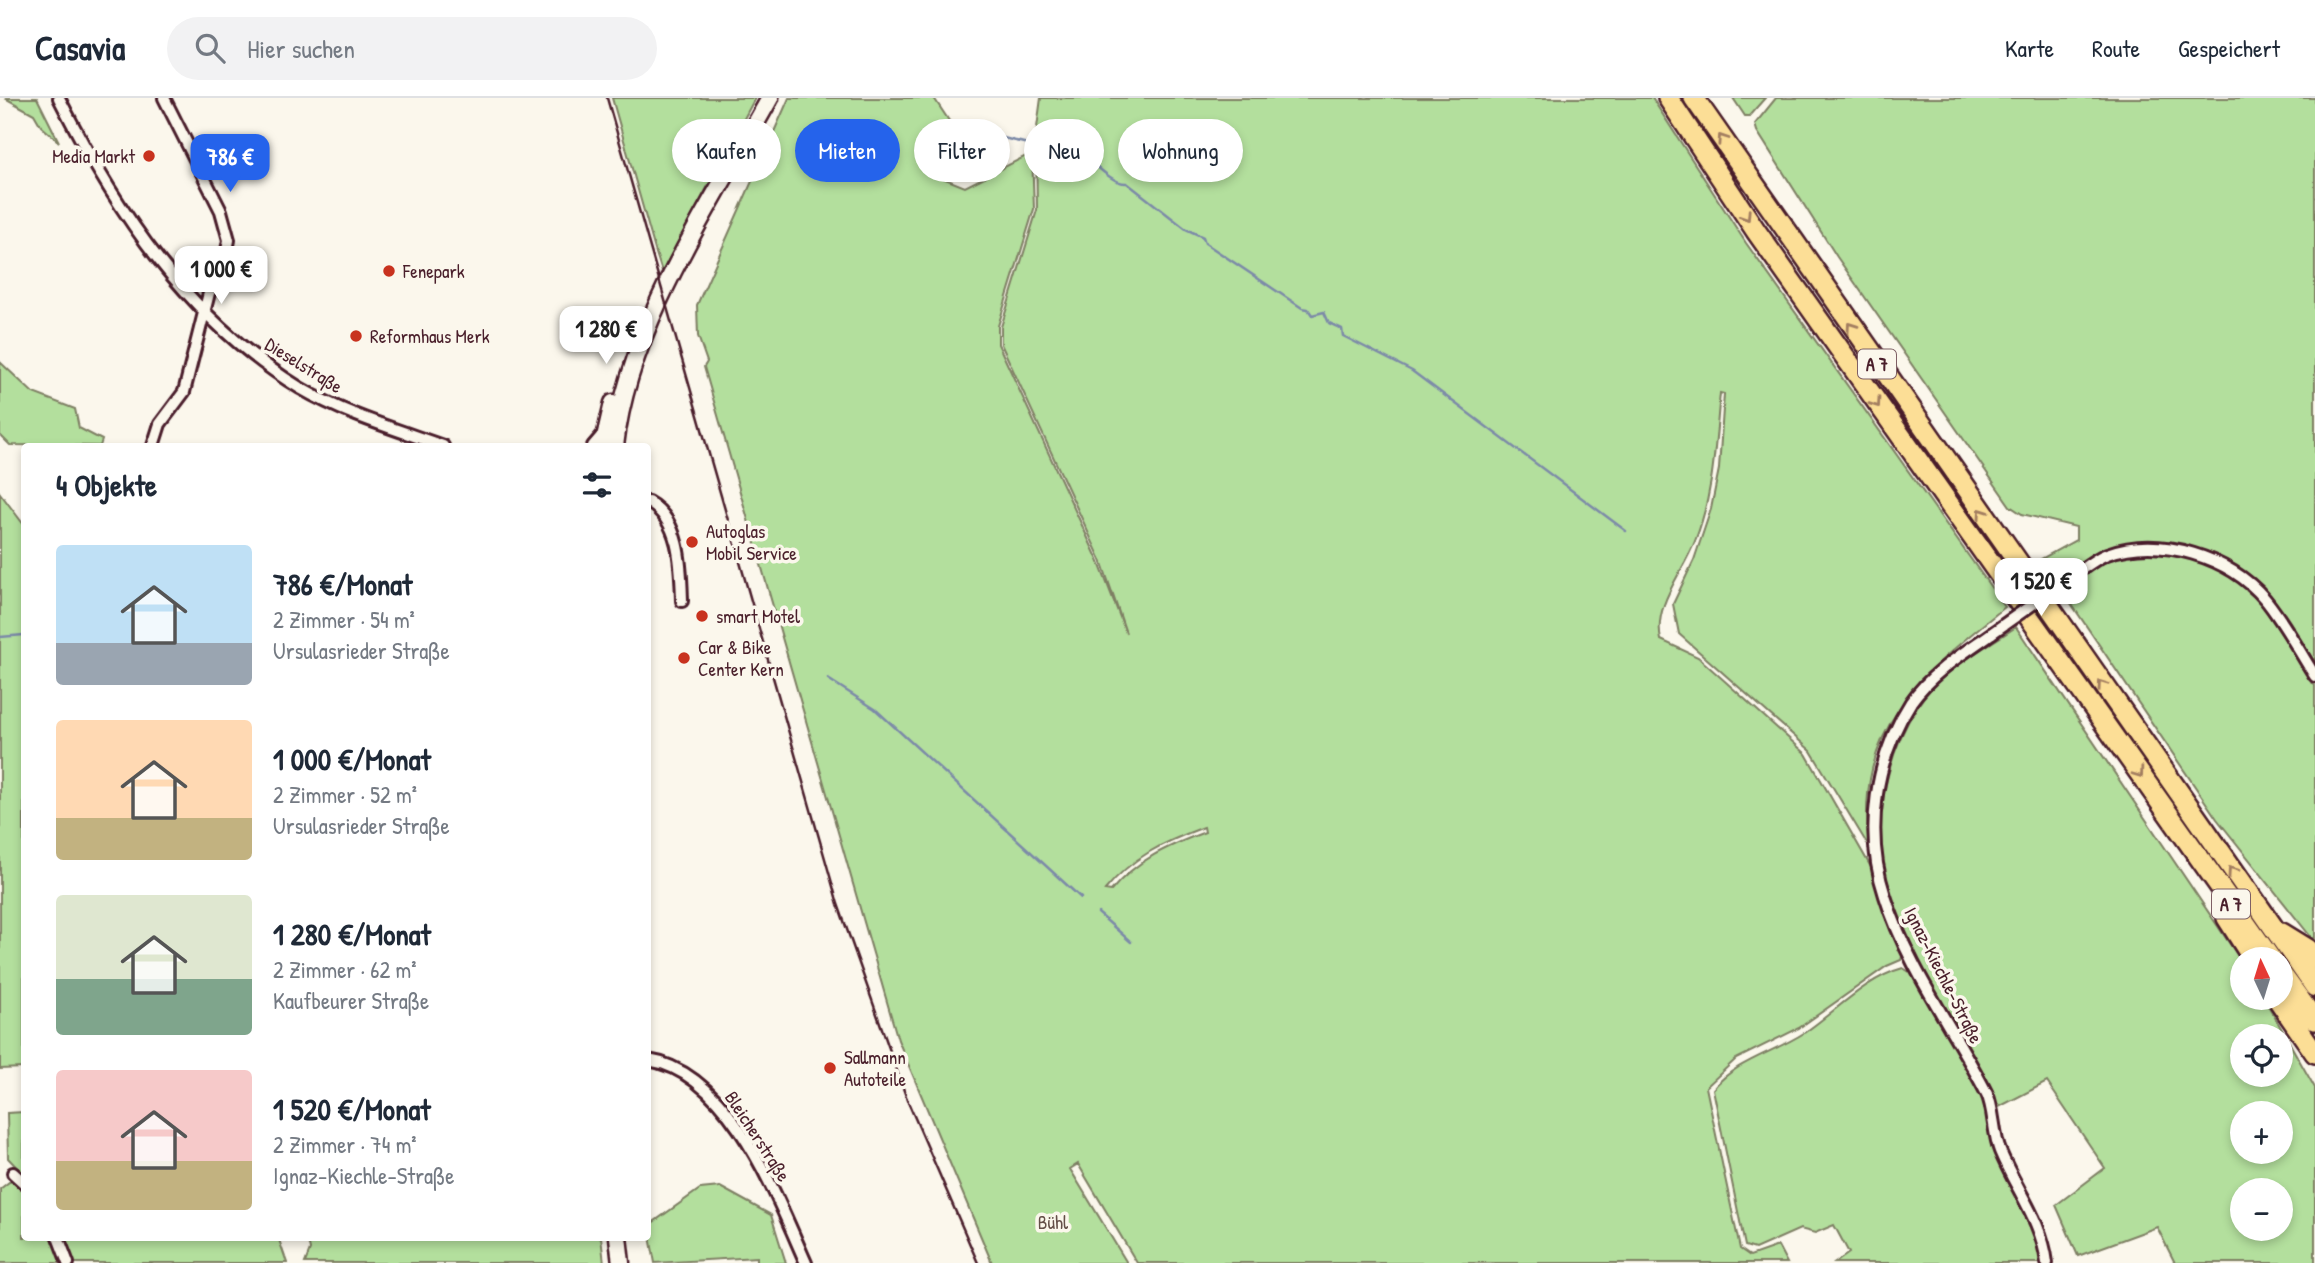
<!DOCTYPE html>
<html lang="de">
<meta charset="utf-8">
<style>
body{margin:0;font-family:"Patrick Hand",sans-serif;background:#f2f2f3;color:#1f2937;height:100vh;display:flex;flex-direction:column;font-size:26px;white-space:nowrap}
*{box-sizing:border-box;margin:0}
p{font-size:23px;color:#747a83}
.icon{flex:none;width:38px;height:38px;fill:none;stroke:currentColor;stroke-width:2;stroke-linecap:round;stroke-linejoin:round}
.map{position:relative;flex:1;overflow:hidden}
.sheet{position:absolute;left:21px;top:345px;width:630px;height:798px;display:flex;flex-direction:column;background:#fff;border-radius:7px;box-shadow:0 4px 10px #0003}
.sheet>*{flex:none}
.hud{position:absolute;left:672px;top:21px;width:665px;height:63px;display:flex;gap:14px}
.needle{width:46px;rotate:356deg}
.buttons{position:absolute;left:2230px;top:849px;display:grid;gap:14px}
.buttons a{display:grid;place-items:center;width:63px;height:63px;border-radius:50%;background:#fff;box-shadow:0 4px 10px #0003;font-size:35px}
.price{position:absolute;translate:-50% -60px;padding:0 16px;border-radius:14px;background:#fff;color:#222;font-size:23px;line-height:46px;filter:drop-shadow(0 2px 4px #0008)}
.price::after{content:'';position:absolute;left:50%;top:42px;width:21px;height:16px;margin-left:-10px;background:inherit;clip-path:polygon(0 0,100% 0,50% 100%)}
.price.selected{background:#2563eb;color:#fff}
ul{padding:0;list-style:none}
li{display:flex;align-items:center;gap:21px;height:175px;padding:0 35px}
li span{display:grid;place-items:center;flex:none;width:196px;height:140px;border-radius:7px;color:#555}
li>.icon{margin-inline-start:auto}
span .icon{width:84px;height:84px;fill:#fffc;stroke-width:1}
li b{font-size:30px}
h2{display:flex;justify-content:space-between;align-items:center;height:84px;padding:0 35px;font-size:30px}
.pill{padding:0 24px;border-radius:32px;background:#fff;box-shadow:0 4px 10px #0003;font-size:24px;line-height:63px}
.pill.selected{background:#2563eb;color:#fff}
header{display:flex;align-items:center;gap:42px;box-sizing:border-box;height:98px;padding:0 35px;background:#fff;border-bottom:2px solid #e0e1e3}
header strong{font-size:33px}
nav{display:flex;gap:38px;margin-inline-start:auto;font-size:24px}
.search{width:490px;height:63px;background:#f2f2f3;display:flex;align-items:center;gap:18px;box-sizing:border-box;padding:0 24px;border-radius:38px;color:#747a83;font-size:26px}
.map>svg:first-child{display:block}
</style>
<header>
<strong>Casavia</strong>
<div class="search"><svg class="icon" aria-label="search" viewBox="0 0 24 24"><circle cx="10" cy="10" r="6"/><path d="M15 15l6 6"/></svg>Hier suchen</div>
<nav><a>Karte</a><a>Route</a><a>Gespeichert</a></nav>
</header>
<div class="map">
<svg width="2315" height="1165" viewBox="0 0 2315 1165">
<rect width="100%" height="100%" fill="#fbf7ec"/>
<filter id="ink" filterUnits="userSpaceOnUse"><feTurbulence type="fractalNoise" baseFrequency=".0143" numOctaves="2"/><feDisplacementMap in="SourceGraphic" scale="14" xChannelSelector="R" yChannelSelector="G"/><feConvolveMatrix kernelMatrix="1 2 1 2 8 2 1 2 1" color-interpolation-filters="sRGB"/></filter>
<g filter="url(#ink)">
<path fill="#b3df9d" stroke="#7e7f64" stroke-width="2" fill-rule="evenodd" d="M5 0H37L59 44 41 28 34 16Z
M612 0H755L662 174 655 152Z
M789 0H934L955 32 940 79 965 89 1032 55 1034 111 998 228V246L1098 462 1126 535 1101 462 1001 246V229L1037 112 1036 37 1041 0H1652L1746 145 2005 509C1922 575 1854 630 1869 749L1811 653 1679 536 1673 506 1694 462 1711 411 1719 371 1724 296 1720 295C1715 346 1714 395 1695 443 1683 475 1653 507 1661 542L1698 559 1806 656 1872 771 1879 799 1904 852 1901 862 1887 868 1799 930 1736 961 1706 989 1740 1151 1750 1158 1778 1148 1787 1165H1137L1078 1066 1070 1071 1127 1165H992L898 942 704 269 707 264 698 238 697 207ZM1204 729 1205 734C1168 748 1136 762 1111 793L1105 792C1132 759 1164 744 1204 729Z
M1733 0H1765L1749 18H1745Z
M1776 0H2315V565L2267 497 2255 487 2247 493 2260 504 2315 587V844L2217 721 2041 461 2076 442V429L2022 416 2010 408 1837 159 1757 33 1755 26Z
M0 264 33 295 75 311 79 330 102 342 100 348 10 347 0 337Z
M0 395 24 427V970L0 971Z
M2016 529 2242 864V900H2264L2315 990V1165H2175L2157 1129 2078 1158 2056 1107 2105 1070 2047 984 1997 1010 1994 998C1961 938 1888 827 1881 763 1876 712 1889 652 1917 609 1939 574 1983 551 2016 529ZM2242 938H2280V976H2242ZM2242 1015H2280V1054H2242ZM2242 1092H2280V1130H2242Z
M1903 870 1916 878 1984 1004 1996 1056 2028 1114 2038 1144 2041 1165H1835L1849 1155 1834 1127 1815 1135 1800 1131 1755 1151 1745 1148 1713 991C1735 963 1775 954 1804 935 1835 914 1866 880 1903 870Z
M24 1014V1077L8 1060 7 1015Z
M16 1083 24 1090V1139H53L63 1165H0V1091L9 1084Z
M720 1089 771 1117 786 1165H757V1159L655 1165 648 1128 700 1091Z
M61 1139H278L287 1165H71Z
M307 1139H601L604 1165H305L310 1152Z"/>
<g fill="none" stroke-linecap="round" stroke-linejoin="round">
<path stroke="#7c8aa8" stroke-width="2.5" d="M991 37 1032 47
M1039 48C1051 49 1068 48 1078 53 1092 62 1111 86 1127 85L1186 131 1203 139 1205 145 1302 210 1308 211 1312 217 1324 214 1329 225 1342 231 1343 238 1412 273 1626 433
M0 539 24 537
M828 581 875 611 1081 800
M1098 815 1131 844"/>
<g stroke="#4a1f2b" stroke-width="16">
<path id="minor" d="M59 0C117 115 188 221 300 290 344 316 395 331 443 348
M153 348 160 326 184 294 209 195 224 168 229 142 221 113 164 0
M593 348 605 334
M648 404C681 422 681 470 682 503
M2071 479C2083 471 2094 461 2107 456 2160 437 2230 459 2265 501 2284 524 2299 553 2315 578
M1992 535C1964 555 1931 575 1911 604 1875 660 1864 735 1885 798 1907 869 1954 931 1987 996 1994 1010 1993 1036 2000 1053 2016 1092 2042 1123 2047 1165
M648 962C730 974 776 1098 806 1165
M13 1075 24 1085
M58 1139 68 1165"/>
</g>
<g stroke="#4a1f2b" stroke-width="21">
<path id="secondary" d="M603 348 613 305
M615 348C628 228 712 105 770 0
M618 1139 621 1165"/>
</g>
<g stroke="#4a1f2b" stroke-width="24">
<path id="motorway" d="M1668 0 1756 133 2271 861
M1694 0 2315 889
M2227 820 2253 861
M2282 835 2308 851 2315 861
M2280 874 2315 922
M2277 900 2315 955"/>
</g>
<use href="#minor" stroke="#fbf7ec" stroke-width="10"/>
<use href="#secondary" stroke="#fbf7ec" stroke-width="16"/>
<use href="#motorway" stroke="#fcde96" stroke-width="19"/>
<path stroke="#4a1f2b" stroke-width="2.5" d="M607 0 838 806 908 1004 978 1165"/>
<g stroke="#4a1f2b" stroke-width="16" stroke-linecap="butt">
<path id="minor-bridge" d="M1992 535 2071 479"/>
</g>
<use href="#minor-bridge" stroke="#fbf7ec" stroke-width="10"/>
</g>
<defs><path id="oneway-chevron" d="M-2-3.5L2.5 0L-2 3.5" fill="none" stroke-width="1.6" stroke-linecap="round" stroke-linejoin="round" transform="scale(1.75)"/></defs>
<g stroke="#a37e60">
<use href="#oneway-chevron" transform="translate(1722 41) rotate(-124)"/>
<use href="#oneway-chevron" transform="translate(1746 118) rotate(57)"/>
<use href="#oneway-chevron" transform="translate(1851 229) rotate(-125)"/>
<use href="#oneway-chevron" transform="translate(1876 305) rotate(55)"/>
<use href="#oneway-chevron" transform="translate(1982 415) rotate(-125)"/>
<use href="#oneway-chevron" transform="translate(2102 587) rotate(-125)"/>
<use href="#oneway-chevron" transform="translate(2139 675) rotate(54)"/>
<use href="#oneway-chevron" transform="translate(2232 773) rotate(-125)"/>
</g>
</g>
<g fill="#c8321e" stroke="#fbf7ec" stroke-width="2.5">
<circle cx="149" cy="58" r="7"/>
<circle cx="389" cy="173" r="7"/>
<circle cx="356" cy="238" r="7"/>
<circle cx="692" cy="444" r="7"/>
<circle cx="702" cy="518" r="7"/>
<circle cx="684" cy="560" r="7"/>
<circle cx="830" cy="970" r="7"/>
</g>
<g text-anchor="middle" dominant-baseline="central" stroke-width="7" stroke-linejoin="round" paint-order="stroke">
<g fill="#fbf7ec" stroke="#7f6065" stroke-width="2">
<rect x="1858" y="251.5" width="38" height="29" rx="5"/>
<rect x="2212" y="791.5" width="38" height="29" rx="5"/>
</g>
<g font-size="18" font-weight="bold" fill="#4a1f2b">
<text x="1877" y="266">A 7</text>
<text x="2231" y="806">A 7</text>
</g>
<g font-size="19" fill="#4a1f2b" stroke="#fbf7ec" text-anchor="start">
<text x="135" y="58" text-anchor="end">Media Markt</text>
<text x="403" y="173">Fenepark</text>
<text x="370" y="238">Reformhaus Merk</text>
<text x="706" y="433">Autoglas<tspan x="706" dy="22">Mobil Service</tspan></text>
<text x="716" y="518">smart Motel</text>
<text x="698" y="549">Car &amp; Bike<tspan x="698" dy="22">Center Kern</tspan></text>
<text x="844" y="959">Sallmann<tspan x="844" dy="22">Autoteile</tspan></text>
</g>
<g font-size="19" fill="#4a1f2b" stroke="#fbf7ec">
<text transform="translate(304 267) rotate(32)">Dieselstraße</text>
<text transform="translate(1944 877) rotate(63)">Ignaz-Kiechle-Straße</text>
<text transform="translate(758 1038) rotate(57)">Bleicherstraße</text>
</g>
<g font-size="19" fill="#644f48" stroke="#fbf7ec">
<text x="1053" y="1124">Bühl</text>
</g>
</g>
</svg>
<div class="buttons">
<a><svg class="needle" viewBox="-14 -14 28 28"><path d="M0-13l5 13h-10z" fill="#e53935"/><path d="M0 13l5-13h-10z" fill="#747a83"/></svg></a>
<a><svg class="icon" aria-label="locate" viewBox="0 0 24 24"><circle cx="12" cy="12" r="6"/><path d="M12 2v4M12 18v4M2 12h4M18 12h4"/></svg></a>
<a>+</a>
<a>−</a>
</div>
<b class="price selected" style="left:230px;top:96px">786 €</b>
<b class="price" style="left:221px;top:208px">1 000 €</b>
<b class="price" style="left:606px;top:268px">1 280 €</b>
<b class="price" style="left:2041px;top:520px">1 520 €</b>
<div class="hud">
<a class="pill">Kaufen</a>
<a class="pill selected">Mieten</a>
<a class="pill">Filter</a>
<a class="pill">Neu</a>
<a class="pill">Wohnung</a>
</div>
<section class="sheet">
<h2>4 Objekte<svg class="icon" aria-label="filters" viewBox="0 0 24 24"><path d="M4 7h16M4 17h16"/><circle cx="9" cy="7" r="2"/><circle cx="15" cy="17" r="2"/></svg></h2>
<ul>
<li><span style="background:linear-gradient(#bfe0f5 70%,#9aa5b1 0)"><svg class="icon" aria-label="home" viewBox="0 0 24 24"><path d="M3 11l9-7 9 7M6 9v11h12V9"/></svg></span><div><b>786 €/Monat</b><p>2 Zimmer · 54 m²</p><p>Ursulasrieder Straße</p></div></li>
<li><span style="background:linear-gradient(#ffd9b3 70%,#c2b280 0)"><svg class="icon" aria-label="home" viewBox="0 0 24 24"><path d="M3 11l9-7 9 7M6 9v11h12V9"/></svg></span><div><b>1 000 €/Monat</b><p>2 Zimmer · 52 m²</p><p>Ursulasrieder Straße</p></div></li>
<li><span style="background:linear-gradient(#dfe7d0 60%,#7fa58c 0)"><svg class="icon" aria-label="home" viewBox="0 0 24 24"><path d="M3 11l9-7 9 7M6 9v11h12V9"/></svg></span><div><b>1 280 €/Monat</b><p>2 Zimmer · 62 m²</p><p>Kaufbeurer Straße</p></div></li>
<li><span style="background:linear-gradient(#f6c9c9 65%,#c2b280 0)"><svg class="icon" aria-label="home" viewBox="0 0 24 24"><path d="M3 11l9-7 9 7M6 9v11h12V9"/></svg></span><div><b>1 520 €/Monat</b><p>2 Zimmer · 74 m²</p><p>Ignaz-Kiechle-Straße</p></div></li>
</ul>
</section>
</div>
